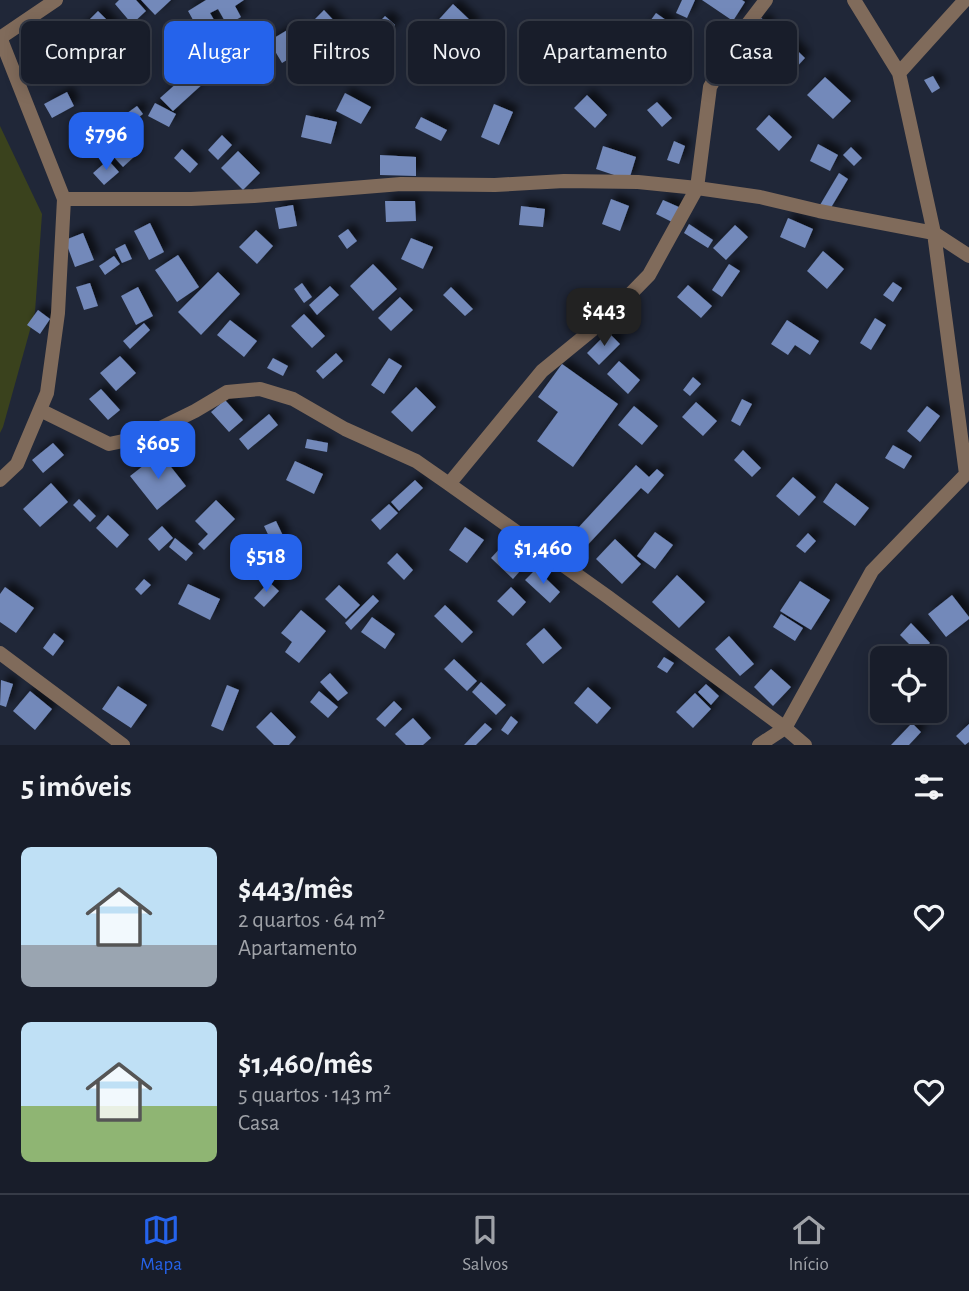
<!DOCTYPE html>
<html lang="pt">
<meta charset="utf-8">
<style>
body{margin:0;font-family:"Alegreya Sans",sans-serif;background:#252a36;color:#f1f3f6;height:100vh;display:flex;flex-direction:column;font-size:26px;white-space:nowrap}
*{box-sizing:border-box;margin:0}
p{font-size:23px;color:#9fa2a8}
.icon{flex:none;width:38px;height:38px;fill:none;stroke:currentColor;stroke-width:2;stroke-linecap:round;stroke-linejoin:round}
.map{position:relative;height:745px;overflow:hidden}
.panel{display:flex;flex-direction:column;background:#181d2a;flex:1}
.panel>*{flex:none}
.top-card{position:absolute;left:21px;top:21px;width:928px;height:63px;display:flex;gap:14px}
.tools{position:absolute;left:870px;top:646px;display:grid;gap:14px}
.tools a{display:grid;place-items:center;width:77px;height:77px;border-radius:10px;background:#181d2a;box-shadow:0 4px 18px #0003,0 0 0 2px #363b47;font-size:35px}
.price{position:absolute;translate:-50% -60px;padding:0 16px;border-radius:14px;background:#2563eb;color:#fff;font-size:23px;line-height:46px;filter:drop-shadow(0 2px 4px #0008)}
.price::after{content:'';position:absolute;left:50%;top:42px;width:21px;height:16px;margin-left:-10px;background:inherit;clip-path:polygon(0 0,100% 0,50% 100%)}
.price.on{background:#222;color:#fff}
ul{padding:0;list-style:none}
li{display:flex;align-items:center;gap:21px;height:175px;padding:0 21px}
li span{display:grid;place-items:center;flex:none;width:196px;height:140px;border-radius:10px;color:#555}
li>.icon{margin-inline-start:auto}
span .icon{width:84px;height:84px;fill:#fffc;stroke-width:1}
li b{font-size:30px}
h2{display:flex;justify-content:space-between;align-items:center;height:84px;padding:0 21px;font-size:30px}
.chip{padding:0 24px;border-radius:10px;background:#181d2a;box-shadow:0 4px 18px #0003,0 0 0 2px #363b47;font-size:24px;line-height:63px}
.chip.on{background:#2563eb;color:#fff}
.tab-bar{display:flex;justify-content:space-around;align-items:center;height:98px;border-top:2px solid #363b47;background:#181d2a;font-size:19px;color:#9fa2a8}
.tab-bar a{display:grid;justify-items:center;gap:4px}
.tab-bar .on{color:#2563eb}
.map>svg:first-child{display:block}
</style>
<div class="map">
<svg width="969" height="745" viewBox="0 0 969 745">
<defs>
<filter id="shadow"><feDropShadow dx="6" dy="-6" stdDeviation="3.5" flood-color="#0009"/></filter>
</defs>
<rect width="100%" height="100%" fill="#202738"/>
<path fill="#3a421d" d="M0 126 42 214 35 312 3 427 0 433Z"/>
<path fill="#7389ba" filter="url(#shadow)" d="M119 0H136L146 11 132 24 115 4Z
M141 0H171L155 15Z
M206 0H244L235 6 241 17 227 25 218 9 210 13 217 25 201 34 188 11Z
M682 0H695L687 18 676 13Z
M702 0H742L745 2 733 21Z
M453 4 475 25 453 48 432 27Z
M324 10 350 38 336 51 311 23Z
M98 11 115 28 91 52 74 35Z
M656 13 673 25 664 36 648 24Z
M385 16 395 25 376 46 366 36Z
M761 18 770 25 762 35 753 28Z
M647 25 668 42 651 63 630 46Z
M294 26 307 48 282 63 269 41Z
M595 31 620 45 612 59 587 44Z
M223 33 238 47 213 73 198 58Z
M780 34 805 58 791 73 766 49Z
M206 35 211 41 196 52 191 45Z
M187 45 193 54 179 65 172 55Z
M133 62 138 70 117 82 112 74Z
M649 67 659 74 652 85 641 78Z
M194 68 206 81 173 111 160 98Z
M933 76 940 88 932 93 924 80Z
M825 77 851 101 833 119 807 95Z
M67 92 74 106 52 118 44 104Z
M345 93 371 107 361 124 336 111Z
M587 95 607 115 595 128 574 108Z
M657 102 672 118 662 127 647 110Z
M155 103 176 114 169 127 148 116Z
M494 104 513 112 499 145 481 137Z
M137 106 143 114 130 124 123 116Z
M306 115 337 122 331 144 301 137Z
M769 115 792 137 779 151 756 129Z
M421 117 447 130 441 141 415 128Z
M117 133 136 155 123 167 103 145Z
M222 135 232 145 218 160 208 150Z
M674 141 685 146 679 164 667 160Z
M818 144 838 155 830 171 810 161Z
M603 146 636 157 629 180 596 169Z
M851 147 862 158 854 166 843 155Z
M182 149 198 164 190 173 174 158Z
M238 151 260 173 243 190 221 168Z
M380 155 416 157V176L380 175Z
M108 160 119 172 104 185 93 173Z
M839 173 848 179 829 211 820 205Z
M611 199 629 206 620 231 602 224Z
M663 200 681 208 674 223 656 214Z
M385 201H415L416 221 386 222Z
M293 205 297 226 279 229 275 208Z
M521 206 545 209 543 227 519 225Z
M788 218 813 229 805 248 780 237Z
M150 223 164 252 149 260 134 231Z
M689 224 713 240 708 248 684 233Z
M735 225 748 237 726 260 713 248Z
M348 229 357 241 347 249 338 236Z
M256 230 273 246 257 264 239 247Z
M83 233 94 260 75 267 65 240Z
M411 238 433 247 423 269 401 259Z
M125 244 132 259 122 263 115 249Z
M823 251 844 269 827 289 807 271Z
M178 255 199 287 177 302 155 270Z
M114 256 120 264 105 275 99 266Z
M373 264 397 289 373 311 350 286Z
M729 264 740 271 722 297 712 290Z
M218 272 240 294 201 335 178 312Z
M893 282 902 288 893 302 883 295Z
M90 283 98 306 84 310 76 287Z
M302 283 312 297 304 303 294 289Z
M688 285 712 306 701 318 677 297Z
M330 286 339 295 317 315 309 305Z
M138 287 153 316 136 325 121 296Z
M451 287 473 309 465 316 443 295Z
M400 297 413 310 391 331 378 318Z
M38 310 50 319 40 334 27 325Z
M304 314 325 336 312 348 291 326Z
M875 318 886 325 871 350 860 343Z
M230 320 257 341 244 357 217 335Z
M787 320 819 341 810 355 795 345 788 355 771 344Z
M144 323 150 330 130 349 123 341Z
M608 332 620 344 599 365 587 353Z
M336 353 343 361 323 379 316 371Z
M120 356 136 373 116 391 100 373Z
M273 358 288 366 283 376 267 368Z
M389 358 402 366 384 394 371 385Z
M619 361 640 380 628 394 607 374Z
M562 364 618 404 573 467 537 441 558 412 538 397Z
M693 377 701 384 690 396 683 390Z
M416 387 436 407 412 432 391 412Z
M101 389 120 410 108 420 89 399Z
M742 399 752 404 740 426 731 421Z
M225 400 243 420 229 432 211 412Z
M696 402 717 421 703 436 682 417Z
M634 406 658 426 642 445 618 425Z
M927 406 940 416 920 442 907 431Z
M269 414 278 425 248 450 239 439Z
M307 439 328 443 327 452 305 448Z
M53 443 64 455 43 473 32 460Z
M893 445 912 456 904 469 885 458Z
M743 450 761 468 752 477 734 460Z
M160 453 186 486 157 510 130 476Z
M295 461 323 474 314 494 286 480Z
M636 465 649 477 657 469 664 475 648 494 641 488 581 552 567 540Z
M793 477 816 497 799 516 776 496Z
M415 480 423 488 399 511 391 502Z
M51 483 68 502 40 527 23 509Z
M836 483 869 508 855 526 823 502Z
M79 499 96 516 90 522 73 505Z
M216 500 235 519 204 550 198 544 208 534 195 521Z
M389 504 398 513 380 530 371 520Z
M108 515 129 535 117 548 96 528Z
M276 521 285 540 273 545 264 526Z
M162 526 173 538 159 551 148 539Z
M465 527 484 540 467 563 449 550Z
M655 532 673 545 655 569 637 556Z
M808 533 816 541 805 553 796 546Z
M175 538 193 553 186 561 169 547Z
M615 539 641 564 622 584 596 559Z
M505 543 527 563 513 579 491 558Z
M397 553 413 570 404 580 387 563Z
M536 569 560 592 550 603 525 580Z
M677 575 705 602 679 628 652 602Z
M144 579 151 585 141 595 135 589Z
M800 581 830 600 811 630 780 611Z
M269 582 279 591 264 607 254 598Z
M188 584 220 599 210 620 178 604Z
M339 585 360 605 346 619 325 599Z
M5 587 34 608 16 633 0 622V594Z
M511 587 526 602 513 616 497 601Z
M373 595 379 601 351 630 345 623Z
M952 595 969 617V619L946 637 928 614Z
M445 605 473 632 462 643 434 616Z
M301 610 326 631 299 663 285 652 292 642 281 633Z
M781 614 803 628 795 641 773 627Z
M372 617 395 634 385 649 361 632Z
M911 623 930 643 919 654 900 635Z
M544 628 562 648 543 664 526 644Z
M54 633 64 641 53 656 43 648Z
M729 636 754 664 740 676 715 649Z
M664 657 674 663 667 673 657 667Z
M454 659 477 681 467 691 444 669Z
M771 669 791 687 773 706 754 687Z
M330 673 348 693 338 701 320 682Z
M1 680 13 684 6 707 0 705Z
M481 682 506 705 496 715 472 692Z
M706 684 719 696 711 705 698 692Z
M227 685 239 690 223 731 211 726Z
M118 686 147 705 131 728 102 709Z
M588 687 611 708 597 724 574 703Z
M30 691 52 709 35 730 13 711Z
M319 691 338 707 328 718 310 702Z
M695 693 711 709 693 728 676 712Z
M394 701 402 709 385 727 376 719Z
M271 712 296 737 289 745H274L256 727Z
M511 716 518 722 508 735 501 730Z
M413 718 431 738 423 745H406L395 734Z
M485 723 492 729 476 745H464Z
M912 723 921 732 909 745H891Z
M969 724V742L965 745 956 736Z"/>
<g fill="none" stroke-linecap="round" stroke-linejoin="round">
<path stroke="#806b5b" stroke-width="14" d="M854 0 899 73
M965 0 899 73 934 233 966 474
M0 37 64 199 58 313 47 393 17 464 0 480
M0 38 56 0
M64 199H191L254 196 401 184 495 185 564 181 638 182 697 188 760 197 819 211 934 233 969 256
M40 410 109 444 142 437 195 411 227 392 260 389 293 399 345 429 416 461 449 484 542 371 608 317 649 275 697 188 710 87 740 34 766 0
M449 484 608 597 785 728 805 745
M0 653 123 745
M759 745 785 728 872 571 969 471"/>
</g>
</svg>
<div class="tools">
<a><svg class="icon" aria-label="locate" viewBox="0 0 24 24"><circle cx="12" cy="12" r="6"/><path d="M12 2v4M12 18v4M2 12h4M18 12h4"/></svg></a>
</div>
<b class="price" style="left:106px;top:172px">$796</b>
<b class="price on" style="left:604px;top:348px">$443</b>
<b class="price" style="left:158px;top:481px">$605</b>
<b class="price" style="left:543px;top:586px">$1,460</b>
<b class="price" style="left:266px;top:594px">$518</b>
<div class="top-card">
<a class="chip">Comprar</a>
<a class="chip on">Alugar</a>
<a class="chip">Filtros</a>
<a class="chip">Novo</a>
<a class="chip">Apartamento</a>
<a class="chip">Casa</a>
</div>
</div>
<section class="panel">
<h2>5 imóveis<svg class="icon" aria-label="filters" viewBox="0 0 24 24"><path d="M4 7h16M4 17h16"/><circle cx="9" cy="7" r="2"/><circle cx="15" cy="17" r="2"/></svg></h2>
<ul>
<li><span style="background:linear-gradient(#bfe0f5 70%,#9aa5b1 0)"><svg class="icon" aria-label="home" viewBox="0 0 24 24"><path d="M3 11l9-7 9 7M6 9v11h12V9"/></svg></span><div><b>$443/mês</b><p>2 quartos · 64 m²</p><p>Apartamento</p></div><svg class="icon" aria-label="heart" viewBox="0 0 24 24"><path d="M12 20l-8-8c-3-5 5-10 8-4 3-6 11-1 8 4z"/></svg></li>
<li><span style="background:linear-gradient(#bfe0f5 60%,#8fb573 0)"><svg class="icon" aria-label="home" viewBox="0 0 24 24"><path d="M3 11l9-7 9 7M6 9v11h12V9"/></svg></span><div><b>$1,460/mês</b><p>5 quartos · 143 m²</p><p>Casa</p></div><svg class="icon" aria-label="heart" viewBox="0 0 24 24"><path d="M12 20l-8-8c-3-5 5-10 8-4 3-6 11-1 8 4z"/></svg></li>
</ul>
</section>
<nav class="tab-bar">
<a class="on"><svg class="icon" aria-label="map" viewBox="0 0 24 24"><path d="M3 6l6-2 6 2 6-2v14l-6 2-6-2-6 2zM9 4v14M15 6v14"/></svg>Mapa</a>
<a><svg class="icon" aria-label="saved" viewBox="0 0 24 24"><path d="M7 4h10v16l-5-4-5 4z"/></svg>Salvos</a>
<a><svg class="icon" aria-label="home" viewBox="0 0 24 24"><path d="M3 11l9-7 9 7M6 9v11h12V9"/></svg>Início</a>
</nav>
